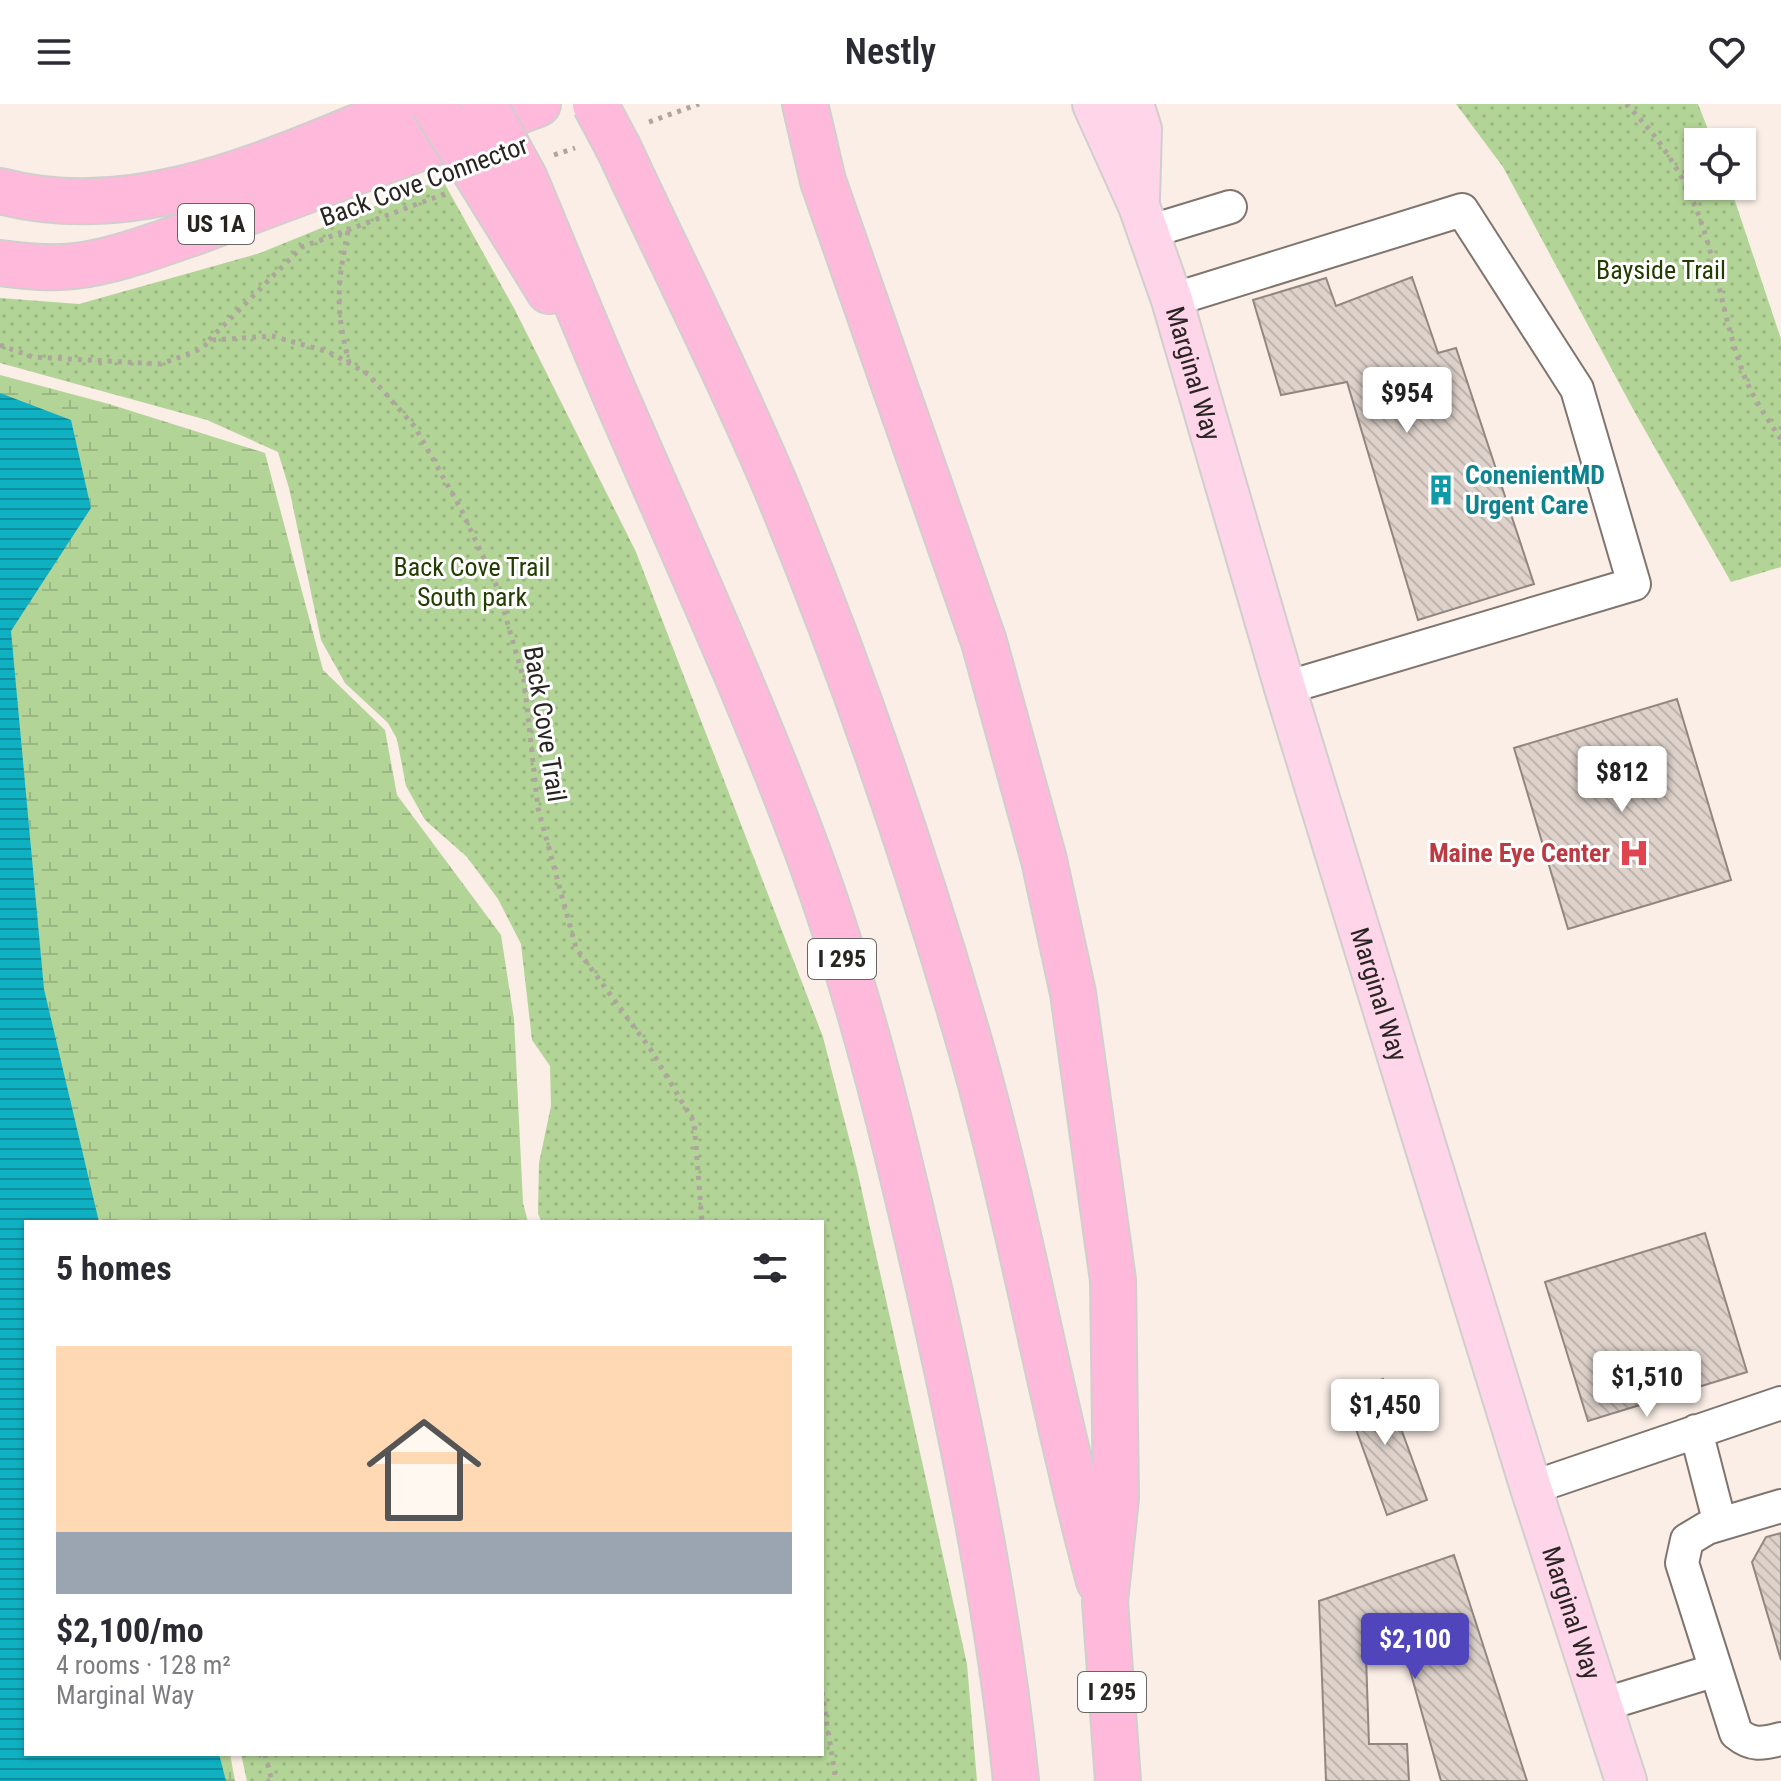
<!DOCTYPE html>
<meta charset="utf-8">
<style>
body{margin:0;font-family:"Roboto Condensed",sans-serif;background:#f7f7f7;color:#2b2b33;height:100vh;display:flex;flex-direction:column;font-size:30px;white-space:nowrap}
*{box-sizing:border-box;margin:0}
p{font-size:26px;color:#7c7c81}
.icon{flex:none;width:44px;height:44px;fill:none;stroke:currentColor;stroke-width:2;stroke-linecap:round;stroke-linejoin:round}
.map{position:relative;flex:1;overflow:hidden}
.details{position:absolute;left:24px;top:1116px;width:800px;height:536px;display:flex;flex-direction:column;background:#fff;border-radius:0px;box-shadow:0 2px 6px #0004}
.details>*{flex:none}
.fabs{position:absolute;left:1684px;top:24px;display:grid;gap:16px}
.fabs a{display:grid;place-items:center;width:72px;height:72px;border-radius:0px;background:#fff;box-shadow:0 2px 6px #0004;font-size:40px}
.price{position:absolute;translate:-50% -68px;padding:0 18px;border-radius:8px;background:#fff;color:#222;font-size:26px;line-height:52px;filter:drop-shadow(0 2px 4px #0008)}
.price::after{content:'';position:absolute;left:50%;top:48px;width:24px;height:18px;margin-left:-12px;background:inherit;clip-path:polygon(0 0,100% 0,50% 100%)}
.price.selected{background:#5145bc;color:#fff}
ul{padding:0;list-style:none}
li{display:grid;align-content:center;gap:16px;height:424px;padding:0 32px}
li span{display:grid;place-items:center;height:248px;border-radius:0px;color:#555}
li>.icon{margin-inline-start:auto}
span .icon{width:144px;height:144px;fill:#fffc;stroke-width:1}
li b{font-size:34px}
h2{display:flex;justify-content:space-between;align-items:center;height:96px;padding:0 32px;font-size:34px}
header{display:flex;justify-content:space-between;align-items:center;height:104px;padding:0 32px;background:#fff;font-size:36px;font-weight:600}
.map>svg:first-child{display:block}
</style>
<header><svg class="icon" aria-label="menu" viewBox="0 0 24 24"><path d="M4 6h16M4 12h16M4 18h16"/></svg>Nestly<svg class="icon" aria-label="heart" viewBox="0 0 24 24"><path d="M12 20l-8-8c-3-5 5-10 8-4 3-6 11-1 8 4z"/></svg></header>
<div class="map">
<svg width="1781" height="1677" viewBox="0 0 1781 1677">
<defs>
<pattern id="green-dots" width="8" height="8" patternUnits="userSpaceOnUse" patternTransform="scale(2)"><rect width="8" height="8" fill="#b3d497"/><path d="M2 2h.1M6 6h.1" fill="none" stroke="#9ab682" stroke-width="1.8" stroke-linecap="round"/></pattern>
<pattern id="wetland-marsh" width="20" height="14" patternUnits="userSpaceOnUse" patternTransform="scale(2)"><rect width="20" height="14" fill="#b3d497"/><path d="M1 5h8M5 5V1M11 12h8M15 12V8" fill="none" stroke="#9ab682"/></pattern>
<pattern id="water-rules" width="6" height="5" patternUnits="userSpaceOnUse" patternTransform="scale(2)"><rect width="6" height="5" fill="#10b0c3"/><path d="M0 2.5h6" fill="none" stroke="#0f8f9e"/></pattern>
<pattern id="building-back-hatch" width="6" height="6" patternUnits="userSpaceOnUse" patternTransform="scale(2)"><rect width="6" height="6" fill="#ded2cb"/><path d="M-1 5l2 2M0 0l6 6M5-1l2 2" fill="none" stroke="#beb4ae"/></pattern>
</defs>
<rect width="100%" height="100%" fill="#faeee6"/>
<path fill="url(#green-dots)" d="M1456 0H1698L1713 38H1698V82H1730L1781 235V463L1731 478 1633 305 1503 63Z
M442 75 515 206 636 448 823 933 857 1065 967 1560 977 1677H247L241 1650H822V1118H542L538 1110 539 1059 551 1002 550 962 532 936 521 840 498 795 467 753 425 716 406 682 397 635 388 619 345 579 321 536 289 384 278 348 207 316 0 259V194L79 200 260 149Z"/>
<path fill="url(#wetland-marsh)" d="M0 271 109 300 265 349 323 566 385 626 397 691 501 831 514 915 523 1099 528 1118H26V1650H230L235 1677H0Z"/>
<path fill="url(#water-rules)" d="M0 289 71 316 91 404 11 527 44 885 99 1118H26V1650H219L226 1677H0Z"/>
<path fill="url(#building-back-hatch)" stroke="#928780" stroke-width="2" d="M1412 173 1438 249 1456 244 1534 480 1418 516 1347 278 1281 291 1253 196 1326 174 1336 202Z
M1677 595 1731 776 1568 825 1514 644Z
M1705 1129 1747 1268 1588 1317 1545 1178Z
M1383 1275 1427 1396 1387 1411 1343 1289Z
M1781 1429V1556L1752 1458 1766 1433Z
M1454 1451 1527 1677H1441L1395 1513 1365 1523 1369 1640H1407L1409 1677H1326L1319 1497Z"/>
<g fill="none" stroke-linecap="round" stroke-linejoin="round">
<g stroke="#80756e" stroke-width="36">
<path id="minor" d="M1148 128 1230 103
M1172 196 1462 106 1577 285 1634 480 1285 584
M1696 1327 1720 1420
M1531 1384 1781 1299
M1781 1402 1707 1424 1687 1436 1682 1459 1736 1629C1752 1642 1762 1640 1781 1635
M1602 1601 1716 1566"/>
</g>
<g stroke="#d0cfce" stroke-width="44">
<g id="major">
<path id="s1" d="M1093 0 1139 102 1172 196 1285 584 1427 1047 1531 1384 1626 1677"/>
<path d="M1133 0 1141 25 1139 94"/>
</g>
</g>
<g stroke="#d0cfce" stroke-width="48">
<path id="highway" d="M805 0 823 77 984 538 1044 756 1073 889 1113 1176 1116 1394 1105 1498 1118 1677
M619 45C671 157 728 269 776 383 852 566 916 754 971 944 1021 1120 1051 1300 1099 1477
M525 75C557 151 587 227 620 302 685 452 753 600 810 754 863 899 899 1052 933 1202 968 1359 1000 1517 1016 1677
M0 87C143 125 284 51 414 0
M489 90 549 187
M0 159C24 162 50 165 75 162 116 157 156 141 195 128L538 0"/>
</g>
<path stroke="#aea59f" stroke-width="5" stroke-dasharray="4 6" stroke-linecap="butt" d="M1626 0C1657 31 1681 66 1697 107 1717 158 1723 214 1742 266 1751 291 1766 313 1781 335
M649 18 699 0
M554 51 575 44
M348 127C337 182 335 204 349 258
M209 236 302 143 447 89
M0 241 33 253 161 260 196 247 213 236 272 232 329 248 368 270 415 323 461 405 497 483 524 576 538 704 576 844 651 946 694 1018 702 1118
M822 1588 836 1677
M265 1650 272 1677"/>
<use href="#minor" stroke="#fff" stroke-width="32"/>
<use href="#major" stroke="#ffd5e9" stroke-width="40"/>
<use href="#highway" stroke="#ffb9db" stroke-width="44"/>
<g stroke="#d0cfce" stroke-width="48" stroke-linecap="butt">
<path id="highway-bridge" d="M433 0 489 90
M484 0 525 75
M595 0 619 45"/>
</g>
<use href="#highway-bridge" stroke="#ffb9db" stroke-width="44"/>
</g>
<defs>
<g id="building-bare" transform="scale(2.4)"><path d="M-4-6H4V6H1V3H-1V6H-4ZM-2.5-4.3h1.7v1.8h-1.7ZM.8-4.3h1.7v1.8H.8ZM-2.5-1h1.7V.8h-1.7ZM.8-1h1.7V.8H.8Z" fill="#0f9aa8" stroke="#fff" stroke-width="2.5" paint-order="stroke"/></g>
<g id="hospital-bare" transform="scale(2.4)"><path d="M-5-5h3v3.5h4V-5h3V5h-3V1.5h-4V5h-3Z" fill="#e0444e" stroke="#fff" stroke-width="2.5" paint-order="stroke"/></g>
</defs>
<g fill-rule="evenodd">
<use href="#building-bare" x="1441" y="386"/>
<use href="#hospital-bare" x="1634" y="749"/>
</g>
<g text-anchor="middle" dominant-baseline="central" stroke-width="6" stroke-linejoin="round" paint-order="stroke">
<g fill="#fff" stroke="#686664" stroke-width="2">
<rect x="178" y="100" width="76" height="40" rx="6"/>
<rect x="808" y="835" width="68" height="40" rx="6"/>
<rect x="1078" y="1568" width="68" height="40" rx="6"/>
</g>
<g font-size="24" font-weight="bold" fill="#282421">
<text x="216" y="120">US 1A</text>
<text x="842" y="855">I 295</text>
<text x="1112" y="1588">I 295</text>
</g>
<g font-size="26" fill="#282421" stroke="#fff">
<text transform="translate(424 77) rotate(-20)">Back Cove Connector</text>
<text stroke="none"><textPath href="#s1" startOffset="288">Marginal Way</textPath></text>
<text transform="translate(545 620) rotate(81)">Back Cove Trail</text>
<text stroke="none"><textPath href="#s1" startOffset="936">Marginal Way</textPath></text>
<text stroke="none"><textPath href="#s1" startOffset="1584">Marginal Way</textPath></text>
</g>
<g font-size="26" fill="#233c01" stroke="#fff">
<text x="1661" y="166">Bayside Trail</text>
<text x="472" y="463">Back Cove Trail<tspan x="472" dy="30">South park</tspan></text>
</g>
<g font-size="26" font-weight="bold" fill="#0d838f" stroke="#fff" text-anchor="start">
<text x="1465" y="371">ConenientMD<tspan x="1465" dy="30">Urgent Care</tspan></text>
</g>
<g font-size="26" font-weight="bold" fill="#be3a42" stroke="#fff" text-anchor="end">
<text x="1610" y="749">Maine Eye Center</text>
</g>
</g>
</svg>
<div class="fabs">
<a><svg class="icon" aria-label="locate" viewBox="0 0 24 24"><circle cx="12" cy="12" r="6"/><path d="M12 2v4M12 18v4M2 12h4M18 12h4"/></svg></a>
</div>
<b class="price" style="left:1407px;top:331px">$954</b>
<b class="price" style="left:1622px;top:710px">$812</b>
<b class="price" style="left:1647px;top:1315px">$1,510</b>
<b class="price" style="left:1385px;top:1343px">$1,450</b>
<b class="price selected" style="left:1415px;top:1577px">$2,100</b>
<section class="details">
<h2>5 homes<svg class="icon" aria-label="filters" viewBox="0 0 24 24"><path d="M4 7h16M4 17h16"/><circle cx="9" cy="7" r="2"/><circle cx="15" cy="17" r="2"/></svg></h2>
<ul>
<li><span style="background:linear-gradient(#ffd9b3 75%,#9aa5b1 0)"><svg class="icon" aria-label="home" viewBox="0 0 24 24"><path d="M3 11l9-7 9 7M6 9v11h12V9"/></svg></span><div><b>$2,100/mo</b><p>4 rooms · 128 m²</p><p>Marginal Way</p></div></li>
</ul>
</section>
</div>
